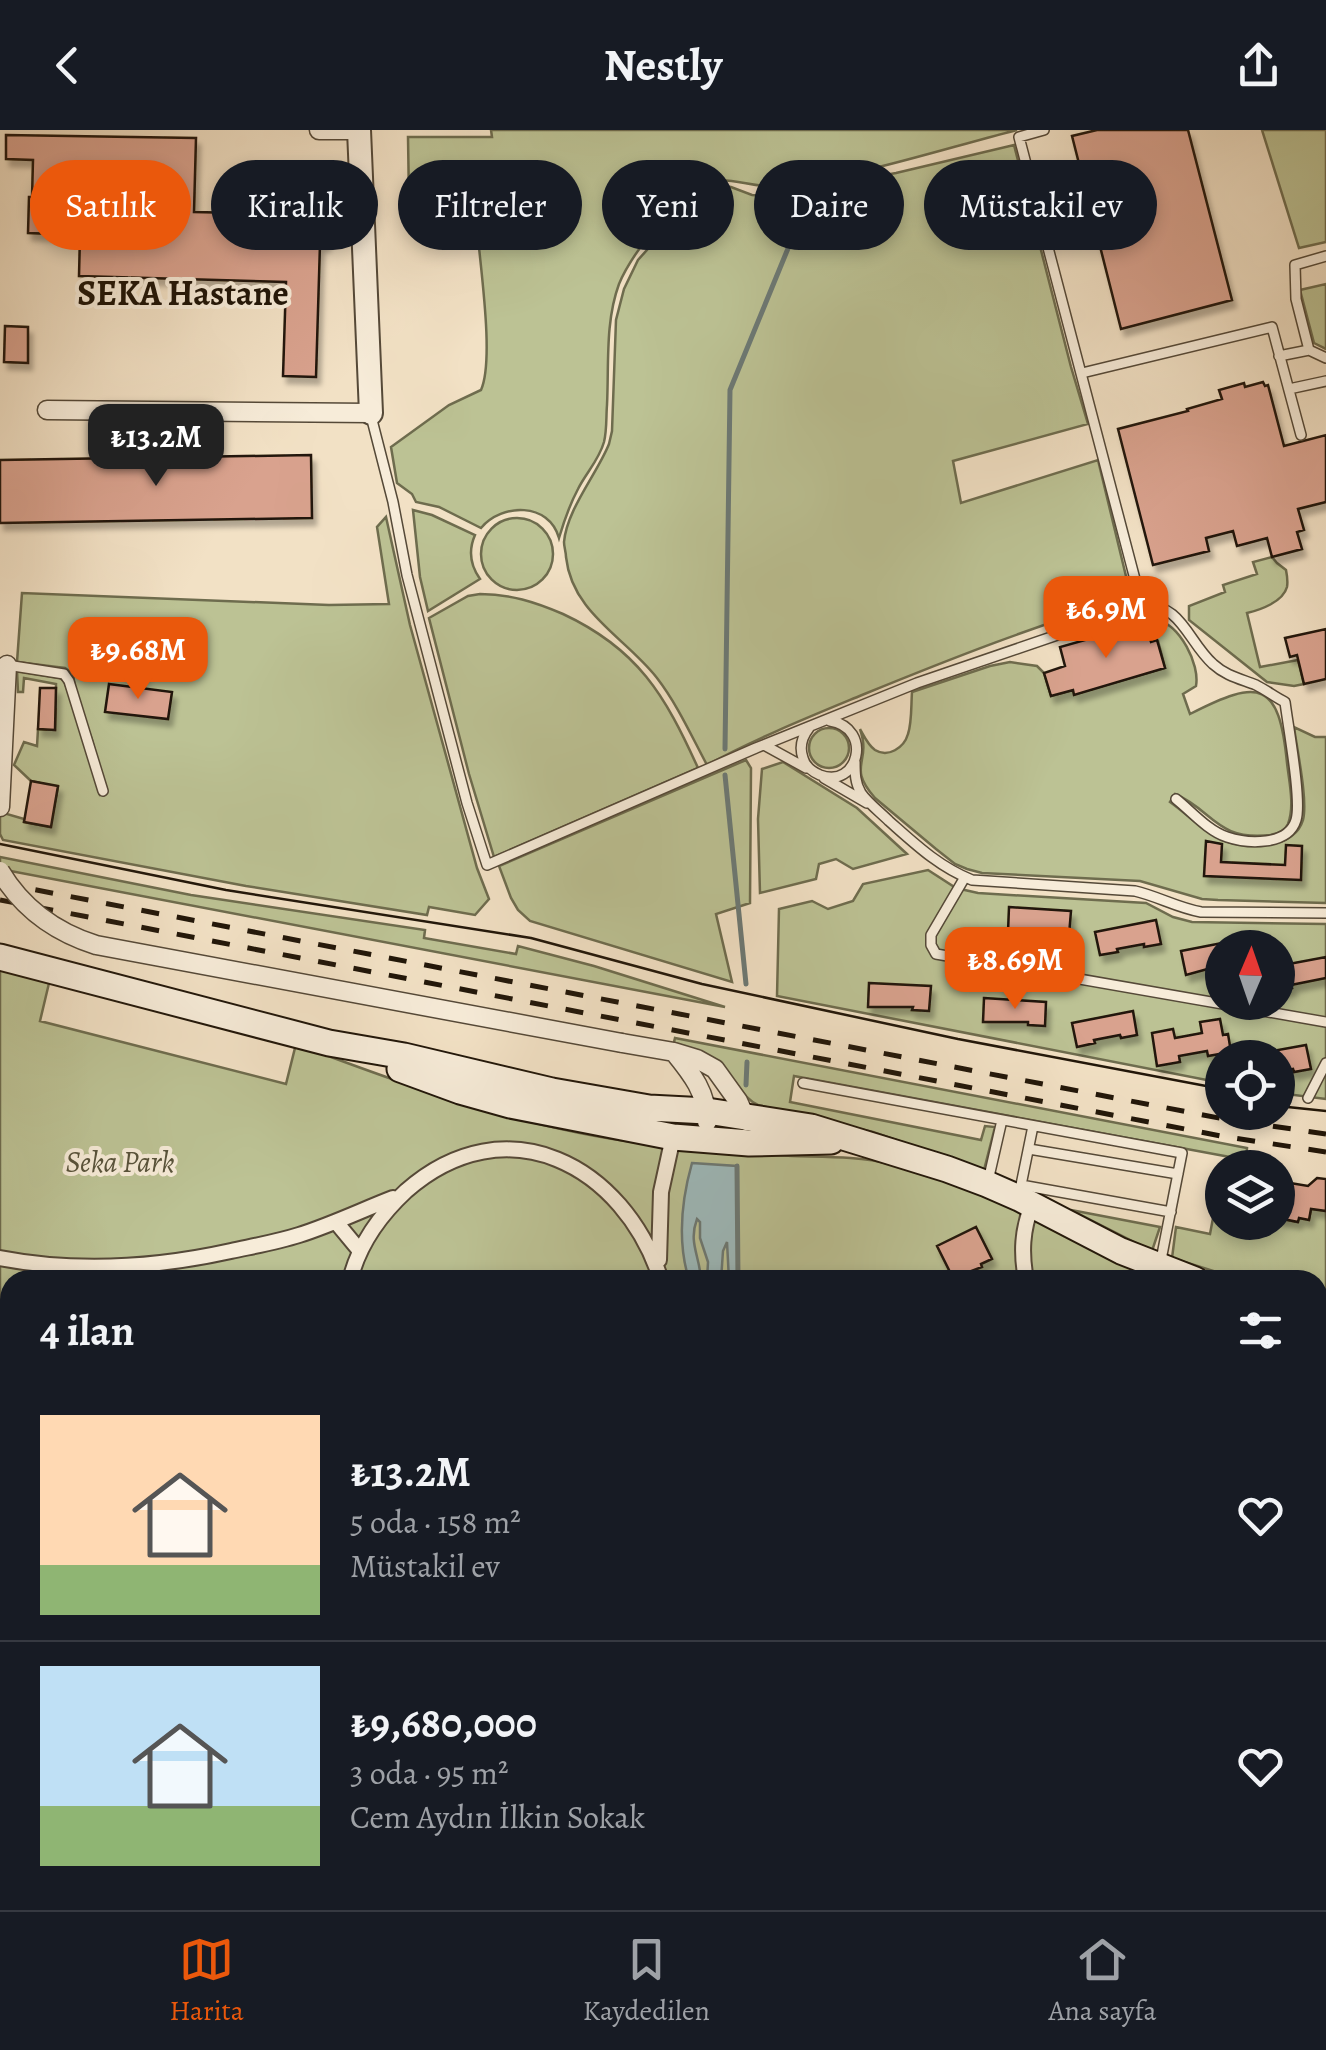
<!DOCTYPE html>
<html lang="tr">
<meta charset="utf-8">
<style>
body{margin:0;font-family:Alegreya,serif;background:#20242c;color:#f1f3f6;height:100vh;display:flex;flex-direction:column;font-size:38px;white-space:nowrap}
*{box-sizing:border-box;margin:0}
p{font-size:32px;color:#9ea1a6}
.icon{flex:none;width:55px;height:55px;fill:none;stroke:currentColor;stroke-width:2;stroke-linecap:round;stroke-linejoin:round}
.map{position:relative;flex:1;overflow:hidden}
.drawer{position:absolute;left:0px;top:1140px;width:1328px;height:640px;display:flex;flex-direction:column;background:#171b24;border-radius:30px 30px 0 0;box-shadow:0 5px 15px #0003}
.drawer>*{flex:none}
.guide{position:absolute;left:30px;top:30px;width:1268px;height:90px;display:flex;gap:20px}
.needle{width:65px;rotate:2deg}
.fabs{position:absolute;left:1205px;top:800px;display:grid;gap:20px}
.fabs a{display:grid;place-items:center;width:90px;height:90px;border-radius:50%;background:#171b24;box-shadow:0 5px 15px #0003;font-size:50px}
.price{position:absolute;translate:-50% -85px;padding:0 22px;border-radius:20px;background:#ea580c;color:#fff;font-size:32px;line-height:65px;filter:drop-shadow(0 2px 5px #0008)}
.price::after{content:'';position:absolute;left:50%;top:60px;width:30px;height:22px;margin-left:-15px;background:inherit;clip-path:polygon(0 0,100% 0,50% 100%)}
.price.current{background:#222;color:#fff}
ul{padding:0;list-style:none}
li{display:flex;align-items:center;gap:30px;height:250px;padding:0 40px}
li+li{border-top:2px solid #363941}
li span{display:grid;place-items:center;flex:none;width:280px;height:200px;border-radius:0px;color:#555}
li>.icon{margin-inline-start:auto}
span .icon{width:120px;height:120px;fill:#fffc;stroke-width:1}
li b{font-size:42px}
h2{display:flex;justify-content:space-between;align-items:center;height:120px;padding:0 40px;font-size:42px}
.pill{padding:0 35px;border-radius:45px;background:#171b24;box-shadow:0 5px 15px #0003;font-size:35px;line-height:90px}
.pill.current{background:#ea580c;color:#fff}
header{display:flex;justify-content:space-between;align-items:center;height:130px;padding:0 40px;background:#171b24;font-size:45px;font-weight:700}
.tab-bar{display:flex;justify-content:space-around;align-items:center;height:140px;border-top:2px solid #363941;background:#171b24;font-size:28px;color:#9ea1a6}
.tab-bar a{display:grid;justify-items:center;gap:5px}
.tab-bar .current{color:#ea580c}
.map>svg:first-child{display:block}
</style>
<header><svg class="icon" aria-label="back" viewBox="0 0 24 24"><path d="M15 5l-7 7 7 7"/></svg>Nestly<svg class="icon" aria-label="share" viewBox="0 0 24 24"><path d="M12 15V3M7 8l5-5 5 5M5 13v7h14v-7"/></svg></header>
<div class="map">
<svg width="1326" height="1780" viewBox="0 0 1326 1780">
<defs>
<filter id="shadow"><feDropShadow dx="4" dy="7" stdDeviation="2.5" flood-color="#0004"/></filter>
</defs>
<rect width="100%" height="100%" fill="#f2e1c5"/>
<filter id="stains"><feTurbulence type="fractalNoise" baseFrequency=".002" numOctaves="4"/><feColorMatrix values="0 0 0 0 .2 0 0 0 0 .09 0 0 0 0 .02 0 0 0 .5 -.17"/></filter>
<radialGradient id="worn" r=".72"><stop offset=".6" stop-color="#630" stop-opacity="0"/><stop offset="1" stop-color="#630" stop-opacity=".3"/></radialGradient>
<path fill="#bcc294" stroke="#6e6c4e" stroke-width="2.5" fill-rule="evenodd" d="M491 0H1017C939 20 861 46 781 56 749 60 722 39 693 59 669 76 630 127 619 154 605 192 609 235 607 275 606 287 607 300 604 312 599 330 586 343 578 359 570 374 564 391 559 408 549 372 502 373 481 398L439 377 416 372 412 364 397 353 391 317 449 275 481 260C494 231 481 142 478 107L434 108 422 78 414 70H409L408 7H492Z
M1262 0H1326V112L1299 118Z
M1014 15 1071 237 1088 294 953 331 961 373 1098 330 1131 467C1039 494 950 529 862 565 809 587 757 608 707 635 691 605 677 574 657 548 625 507 572 483 566 427 566 422 564 417 564 412 567 379 597 344 609 314L612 301 616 190 624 159 638 130 696 65 716 55 731 57 752 65 771 66 896 43Z
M1326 154V219L1314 213 1300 160Z
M413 380 432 385 475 405C468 421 470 435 480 449L428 481 420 447Z
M386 387 410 495 477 738 489 769 475 785 429 777 427 785 246 756 3 710 0 704V682L24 689V692L50 697 58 657 31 651 14 635 24 612 37 616 38 599 55 600 56 554 24 548 23 562H18L17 541 60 548 64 551 78 588 100 665 106 663 92 610 76 565 73 544 65 538 17 532 22 463 329 475 389 474 377 397Z
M481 424a36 36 0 1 1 72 0a36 36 0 1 1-72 0Z
M1272 427 1277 433 1286 440C1287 445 1288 451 1287 457 1283 472 1260 480 1247 483L1260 537 1298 530 1304 554 1294 556 1267 552 1189 490V476L1225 462 1223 455 1257 444 1253 432Z
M480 464C510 464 535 472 563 484 638 519 665 565 698 638L494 727 469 644 429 488 468 466Z
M1157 490C1180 495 1200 534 1196 556L1183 564 1190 584C1260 548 1279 551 1287 633 1289 651 1295 676 1288 694 1285 701 1277 704 1270 705 1216 711 1213 680 1175 664L1170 672C1187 684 1202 700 1221 709 1244 720 1294 720 1303 690 1308 670 1297 620 1294 597L1315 607H1326V773L1218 770 1202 769 1140 751 982 743 967 739 955 734 936 719 875 668C846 635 872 634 860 599 864 606 868 615 875 620 888 628 904 618 908 604 912 592 911 576 912 562L990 536 1010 532 1037 536 1044 543 1051 566 1073 560 1075 564 1165 538 1158 511 1151 512 1145 493Z
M809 618a20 20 0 1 1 40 0a20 20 0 1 1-40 0Z
M746 630 751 638 750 773 716 784 732 852 530 791 518 780 511 768 499 736Z
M783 632 857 678 907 724 853 739 836 729 819 734 816 749 760 763 758 689 762 639Z
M0 727 191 765 425 800 424 808 516 824 518 816 594 836 725 877 0 739Z
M928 740 956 758 978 763 1146 773 1173 787 1192 792 1326 794V969L1278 963V928H1222V953L777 866 779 779 812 771 828 779 853 771 863 754ZM1222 818H1278V872H1222Z
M0 836 50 849 40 891 286 954 296 914C408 956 521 998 640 1013 690 1019 741 1023 792 1026 824 1027 859 1026 890 1034 987 1059 1075 1107 1164 1150H10V1552L0 1550Z
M675 908 1247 1018 1246 1030 794 946 790 972 981 1010 985 996 995 997 984 1040 873 1002 758 975C747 970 742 961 735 952 718 930 701 918 673 916Z
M1223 1035 1241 1037 1222 1038V1092H1278V1088L1297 1092 1299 1088 1309 1089 1313 1070 1326 1081V1165L1318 1164V1150H1242L1172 1128 1176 1097 1210 1104Z
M1071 1080 1160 1097 1152 1121Z
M1318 1187 1326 1188V1368H1318Z"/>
<path fill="#9ebbbd" stroke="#6c7975" stroke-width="2.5" d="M692 1033 737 1036 738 1150H729L727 1112 723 1121 721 1150H707L708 1132 700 1108V1092L697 1089C688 1113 700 1126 701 1150H689C677 1111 681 1072 692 1033Z
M1318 1368H1326V1780H0V1550L10 1552V1770H1318Z"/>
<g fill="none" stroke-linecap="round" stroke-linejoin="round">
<path stroke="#6c7975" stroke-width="5" d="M725 619 730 260 814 55
M725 645 746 854
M746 955 747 932
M737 1036 738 1150"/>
</g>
<path fill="#d9a28e" stroke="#211609" stroke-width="2.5" filter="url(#shadow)" d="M1097 0H1188L1232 170 1121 199 1072 6Z
M6 5 196 8 194 82 240 83 239 89 255 90 254 108 280 109 281 95 300 96V80L321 81V95L326 96V114H320L316 247 283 246 286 152 79 146 80 105 28 103 29 67H32L33 30 6 29Z
M5 196 28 197V233L4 232Z
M1263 252 1265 256 1268 255 1284 316 1326 305V372L1298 379 1304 400 1297 402 1302 419 1272 427 1267 408 1237 416 1233 401 1206 408 1209 421 1153 435 1118 299 1188 281 1187 279 1222 269 1219 260 1244 253 1245 257Z
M311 325 312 388 0 393V330Z
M1145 493 1151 512 1157 510 1165 538 1074 565 1073 560 1051 566 1044 543 1065 536 1060 517Z
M1326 499V549L1304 554 1297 525 1290 527 1285 508Z
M109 554 172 562 168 589 105 582Z
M40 558H56L55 600 38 599Z
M31 651 58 656 51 697 24 692Z
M1206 711 1222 714 1221 732 1285 735 1286 715 1302 716 1301 750 1204 746Z
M1009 777 1071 781 1069 805 1053 804V801L1008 802Z
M1156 790 1161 814 1144 817V814L1117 819 1118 822 1100 825 1095 802Z
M1222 813V835L1186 845 1181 821Z
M1326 827V848L1291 855 1292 858 1278 861V836Z
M869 853 931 856 929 881 912 880 913 877H868Z
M984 868 1046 872 1045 896 1028 895V892H983Z
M1133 881 1137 905 1121 908 1120 905 1094 910 1095 913 1077 917 1072 893Z
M1220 889 1223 905 1228 904 1231 922 1208 926 1207 921 1179 926 1180 932 1157 936 1152 903 1173 899 1175 908 1202 903 1200 892Z
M1306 915 1311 939 1294 942 1293 939 1278 942V920Z
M1317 1048 1326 1049V1081L1311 1079 1309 1090 1299 1088 1298 1092 1278 1088V1051L1308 1056Z
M976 1097 992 1129 981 1134 982 1137 953 1148 937 1116Z"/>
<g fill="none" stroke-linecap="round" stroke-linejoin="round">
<g stroke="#554938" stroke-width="12">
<path id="service" d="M1044 0 1019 7 1142 476
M1309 220 1296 169 1295 135 1326 126
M1279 226 1309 220 1326 228
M1082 243 1272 197 1301 305
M1289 259 1326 251
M371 286 393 372 407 445 467 673 487 735 756 618 917 553 1142 476C1181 472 1188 512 1213 534 1226 546 1241 549 1256 555 1266 560 1275 567 1285 572 1288 596 1302 671 1296 690 1288 716 1248 714 1227 707 1208 701 1191 681 1176 669
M7 535 64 544 69 551 103 661
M809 598C802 607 799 617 803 628 805 636 813 642 820 645 858 660 874 598 830 591
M764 615 806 638
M855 632C855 643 855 653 861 663 868 673 880 682 889 691 915 714 939 737 972 750L1135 761C1157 766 1178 778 1201 782L1326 783
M824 648 867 673
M965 747 931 805V815L936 824 1326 892
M803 953 1182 1023 1160 1135
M1308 968 1326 933
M1033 996 1021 1055 1171 1082
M1029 1019 1178 1044
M988 1051 1002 990"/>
</g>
<g stroke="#554938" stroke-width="18">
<path id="pedestrian" d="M336 1092 360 1121
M0 1128C78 1143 154 1138 231 1121 254 1116 277 1112 299 1105 331 1095 362 1080 393 1068
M659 1130 661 1062 673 1007
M350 1150C359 1114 379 1086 406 1061 506 973 624 1035 661 1150
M1026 1150C1021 1123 1022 1100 1032 1075
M0 1218 10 1226
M1318 1230 1326 1232
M1318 1352 1326 1350
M0 1418 10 1417"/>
</g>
<g stroke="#554938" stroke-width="21">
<path id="minor" d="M319 0H359
M47 280 371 283
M0 677 7 535
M622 913 674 922 697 929 715 939 738 971 747 991
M674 922C692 944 707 963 707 992"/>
</g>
<g stroke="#554938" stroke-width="26">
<path id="tertiary" d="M359 0 371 283"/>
</g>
<g stroke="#211609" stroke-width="29">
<path id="secondary" d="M0 827 329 913 404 926 552 961 649 978 707 981 811 997 947 1039 987 1054 1019 1068 1121 1121 1195 1150
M400 939 460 961 510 975 673 1007 749 1013 831 1011
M1318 1177 1326 1178"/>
</g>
<use href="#service" stroke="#f7ecd9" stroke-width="9"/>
<use href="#pedestrian" stroke="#f7ecd9" stroke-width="14"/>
<use href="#minor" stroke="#f7ecd9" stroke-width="18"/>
<use href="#tertiary" stroke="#f7ecd9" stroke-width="22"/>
<use href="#secondary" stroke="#f7ecd9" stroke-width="25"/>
<path stroke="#211609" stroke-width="2.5" d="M0 714 226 760 531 808 702 854 958 909 1222 959
M1278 976 1326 981"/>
<path stroke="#211609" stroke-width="5" stroke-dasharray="18 18" stroke-linecap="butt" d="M0 753 1224 989 1326 1004
M0 770 1221 1006 1326 1022"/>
<g stroke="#554938" stroke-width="21" stroke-linecap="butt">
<path id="minor-bridge" d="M0 741C22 778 55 802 96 815L622 913"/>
</g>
<use href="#minor-bridge" stroke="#f7ecd9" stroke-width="18"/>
</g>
<g text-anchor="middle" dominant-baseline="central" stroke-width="8" stroke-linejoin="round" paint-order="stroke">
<g font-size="30" font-style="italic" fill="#57523a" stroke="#f7ecd9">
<text x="120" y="1032">Seka Park</text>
</g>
<g font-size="35" font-weight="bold" fill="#211609" stroke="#f7ecd9">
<text x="183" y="163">SEKA Hastane</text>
</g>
</g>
<rect width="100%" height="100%" filter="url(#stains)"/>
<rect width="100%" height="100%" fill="url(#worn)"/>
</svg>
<div class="fabs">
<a><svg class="needle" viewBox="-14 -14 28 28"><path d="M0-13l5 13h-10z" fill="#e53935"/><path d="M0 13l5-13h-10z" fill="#9ea1a6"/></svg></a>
<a><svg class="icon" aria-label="locate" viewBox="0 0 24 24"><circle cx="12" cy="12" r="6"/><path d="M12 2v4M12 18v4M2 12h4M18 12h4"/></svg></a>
<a><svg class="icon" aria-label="layers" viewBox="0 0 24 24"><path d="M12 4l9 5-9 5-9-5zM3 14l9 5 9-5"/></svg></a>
</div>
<b class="price current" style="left:156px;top:359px">₺13.2M</b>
<b class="price" style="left:1106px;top:531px">₺6.9M</b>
<b class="price" style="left:138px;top:572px">₺9.68M</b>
<b class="price" style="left:1015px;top:882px">₺8.69M</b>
<div class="guide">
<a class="pill current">Satılık</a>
<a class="pill">Kiralık</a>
<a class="pill">Filtreler</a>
<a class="pill">Yeni</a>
<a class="pill">Daire</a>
<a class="pill">Müstakil ev</a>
</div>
<section class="drawer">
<h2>4 ilan<svg class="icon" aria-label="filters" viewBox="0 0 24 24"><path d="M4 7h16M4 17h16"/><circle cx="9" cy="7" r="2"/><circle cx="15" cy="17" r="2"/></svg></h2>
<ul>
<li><span style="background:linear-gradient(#ffd9b3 75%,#8fb573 0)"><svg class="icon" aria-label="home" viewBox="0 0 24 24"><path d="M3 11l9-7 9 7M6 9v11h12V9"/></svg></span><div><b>₺13.2M</b><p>5 oda · 158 m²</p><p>Müstakil ev</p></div><svg class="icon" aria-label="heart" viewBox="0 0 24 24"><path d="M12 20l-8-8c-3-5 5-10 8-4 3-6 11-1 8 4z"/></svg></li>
<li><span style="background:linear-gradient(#bfe0f5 70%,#8fb573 0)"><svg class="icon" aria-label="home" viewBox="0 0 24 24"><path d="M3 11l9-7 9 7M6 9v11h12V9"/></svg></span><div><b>₺9,680,000</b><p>3 oda · 95 m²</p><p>Cem Aydın İlkin Sokak</p></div><svg class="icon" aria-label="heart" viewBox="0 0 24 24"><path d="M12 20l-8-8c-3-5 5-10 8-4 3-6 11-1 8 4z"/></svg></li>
</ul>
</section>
</div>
<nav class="tab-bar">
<a class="current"><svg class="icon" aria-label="map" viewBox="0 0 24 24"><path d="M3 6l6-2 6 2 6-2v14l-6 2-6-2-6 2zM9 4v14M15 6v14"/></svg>Harita</a>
<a><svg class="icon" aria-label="saved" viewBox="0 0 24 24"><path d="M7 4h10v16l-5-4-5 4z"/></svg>Kaydedilen</a>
<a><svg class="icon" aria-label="home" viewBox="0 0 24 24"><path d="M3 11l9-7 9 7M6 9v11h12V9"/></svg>Ana sayfa</a>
</nav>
